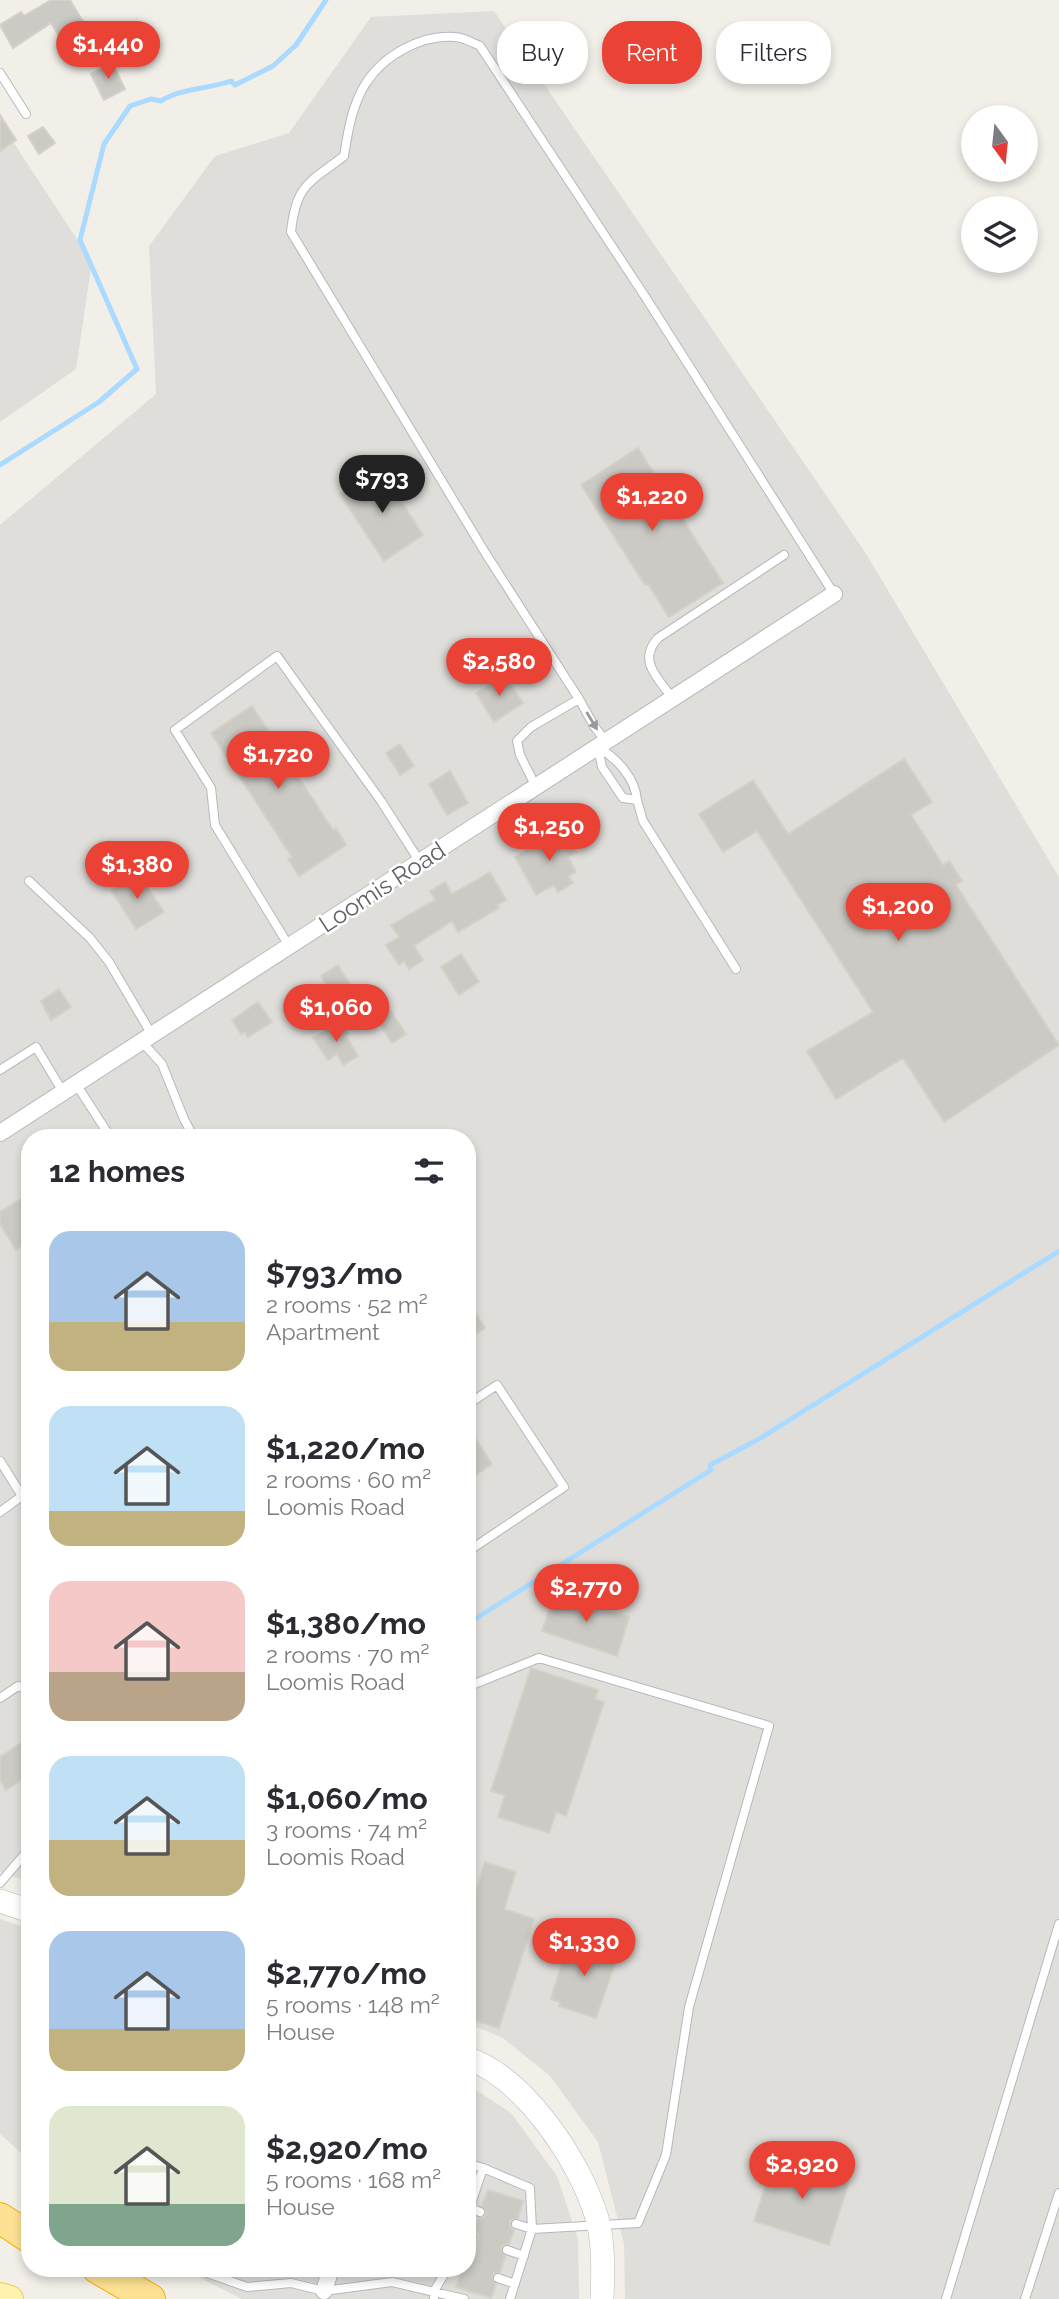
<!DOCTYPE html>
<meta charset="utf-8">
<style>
body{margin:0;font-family:Raleway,sans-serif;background:#f2f2f3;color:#2b2b33;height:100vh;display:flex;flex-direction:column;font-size:26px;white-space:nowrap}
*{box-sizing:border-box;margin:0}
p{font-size:23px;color:#7c7c81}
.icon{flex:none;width:38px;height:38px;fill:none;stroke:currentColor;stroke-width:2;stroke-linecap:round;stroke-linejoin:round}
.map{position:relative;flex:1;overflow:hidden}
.panel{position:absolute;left:21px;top:1129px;width:455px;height:1148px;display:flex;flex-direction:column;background:#fff;border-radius:28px;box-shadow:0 4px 10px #0003}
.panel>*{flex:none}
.banner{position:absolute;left:497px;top:21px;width:457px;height:63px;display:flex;gap:14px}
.needle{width:46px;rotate:165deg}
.buttons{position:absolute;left:961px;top:105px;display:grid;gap:14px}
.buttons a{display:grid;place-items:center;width:77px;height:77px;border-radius:50%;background:#fff;box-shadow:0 4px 10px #0003;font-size:35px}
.price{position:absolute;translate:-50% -60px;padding:0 16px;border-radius:24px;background:#ea4335;color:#fff;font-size:23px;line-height:46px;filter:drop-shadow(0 2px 4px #0008)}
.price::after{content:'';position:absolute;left:50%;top:42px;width:21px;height:16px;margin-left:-10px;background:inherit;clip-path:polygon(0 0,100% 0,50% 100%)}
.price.current{background:#222;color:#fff}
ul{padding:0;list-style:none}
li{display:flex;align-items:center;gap:21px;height:175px;padding:0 28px}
li span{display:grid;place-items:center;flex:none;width:196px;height:140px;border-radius:21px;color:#555}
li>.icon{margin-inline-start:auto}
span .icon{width:84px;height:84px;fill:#fffc;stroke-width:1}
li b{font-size:30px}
h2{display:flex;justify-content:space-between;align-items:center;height:84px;padding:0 28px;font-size:30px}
.chip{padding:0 24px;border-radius:28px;background:#fff;box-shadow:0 4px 10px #0003;font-size:24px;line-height:63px}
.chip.current{background:#ea4335;color:#fff}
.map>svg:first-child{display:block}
</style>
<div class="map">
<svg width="1059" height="2299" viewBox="0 0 1059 2299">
<rect width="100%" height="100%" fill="#f1efe8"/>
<path fill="#e0deda" d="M494 11 865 552 1059 877V2299H625L624 2244 598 2142 550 2076 503 2038 467 2023V1138H30V1882L0 1872V525L156 394 149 246 215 156 289 133 371 17Z
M0 122 92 262 76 369 0 422Z
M0 1919 30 1929V2161L0 2134Z
M467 2084 511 2113 557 2176 578 2239 579 2299H242L180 2268H467Z"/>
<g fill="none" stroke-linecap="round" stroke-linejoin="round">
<path stroke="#aadaff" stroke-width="5" d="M0 465 99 402 137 369 80 240 104 144 130 106 151 99 161 101C181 88 209 89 231 81L235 85 273 66 296 45 326 0
M467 1624 711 1470 710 1465 759 1439 1059 1251"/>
</g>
<path fill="#cccac5" stroke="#d6d1c6" stroke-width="2" d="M51 0H70L85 25 77 29 87 45 71 55 51 23 13 48 0 25 21 12 24 16Z
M112 63 125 89 104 100 91 74Z
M0 115 16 140 0 151Z
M43 127 55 143 39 154 28 136Z
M638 448 723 583 669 617 648 584 645 585 581 485Z
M380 469 423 535 384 561 340 494Z
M505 675 523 703 494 722 476 693Z
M252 706 333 830 336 828 346 845 299 876 288 859 292 857 211 733Z
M400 744 414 766 400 775 386 753Z
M904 759 932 802 911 815 943 865 949 861 962 881 956 885 1059 1045 944 1122 903 1058 836 1099 807 1051 873 1012 757 831 723 852 699 814 753 780 788 834Z
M450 771 468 803 447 815 429 784Z
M563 828 576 852 568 857 576 872 568 876 573 883 558 892 554 885 536 895 515 857Z
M490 872 506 900 497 905 499 908 458 932 452 921 414 946 423 960 409 969 404 961 399 965 386 945 399 937 391 925 435 900 430 891 445 882 452 894Z
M138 873 164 912 136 929 111 890Z
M461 954 479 982 459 995 441 967Z
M338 965 358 997 339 1008 321 976Z
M59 989 71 1007 51 1020 41 1001Z
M258 1002 272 1022 248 1037 245 1032 241 1034 232 1020Z
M386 1004 406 1034 392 1043 372 1012Z
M340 1021 349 1034 346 1036 358 1056 343 1065 337 1054 328 1060 313 1038Z
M30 1193V1241L16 1250 0 1224V1212Z
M467 1299 485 1328 467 1340Z
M467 1425 492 1464 467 1481Z
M555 1593 629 1617 617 1656 542 1631Z
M531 1668 598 1690 595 1699 604 1702 566 1816 556 1812 549 1833 498 1817 505 1795 491 1791Z
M30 1737V1774L6 1790 0 1780V1757Z
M485 1862 516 1872 504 1909 534 1919 499 2028 467 2018V1898L473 1900Z
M569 1939 618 1955 596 2018 559 2006 560 2002 551 1999Z
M775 2157 849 2181 829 2245 754 2221Z
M488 2190 523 2201 518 2218 510 2221V2226L514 2230 509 2244 503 2245 501 2248 505 2256 500 2272 494 2273 492 2276 496 2284 491 2298 456 2287 462 2268H467V2251L470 2243H475L478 2239V2234L474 2231 478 2218H483L486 2214 482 2206Z"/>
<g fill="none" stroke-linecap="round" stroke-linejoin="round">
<g stroke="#b5b8bc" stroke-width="10">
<path id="lane" d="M0 73 26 114
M673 699C658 678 637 661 658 638L784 555
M606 742 594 726 579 699 486 554 291 232C296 184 309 183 344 156 348 131 352 105 366 83 384 55 422 34 455 37 463 37 473 43 480 46L646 298 834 594
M598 747C616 758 635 777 637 800L623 798 602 767Z
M536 787 520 755 517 741 531 727 579 699
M637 800 643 821 736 969
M29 881 90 938 109 962 152 1035
M289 946 215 825 211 788 175 730 277 656 381 801 420 862
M142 1042 162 1064 184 1119 194 1138
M0 1070 36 1047 63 1092
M76 1084 111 1138
M467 1405 497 1385 564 1487 467 1552
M0 1461 22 1496 0 1512
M467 1687 539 1658 769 1726 689 2007 666 2155 638 2223 532 2229 516 2224
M0 1698 18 1686 30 1691
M0 1883 30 1848
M467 2163 483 2168 467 2216
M483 2168 530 2188 532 2229 510 2299
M470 2208 480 2212
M467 2236 472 2237
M507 2250 524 2256
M199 2268 210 2274 247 2287 291 2283 324 2291 392 2282 464 2299
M428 2268 444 2274
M498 2278 515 2284
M434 2299V2291L448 2268
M946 2299 1059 1924
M1025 2299 1059 2193"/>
</g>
<g stroke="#b5b8bc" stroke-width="18">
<path id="street" d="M0 1133 834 594
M324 2291 331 2268"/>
</g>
<g stroke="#b6babf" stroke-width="24">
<path id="secondary" d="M0 1901 30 1911
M467 2058C525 2078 580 2161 597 2218 604 2243 603 2273 602 2299"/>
</g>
<g stroke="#f2c960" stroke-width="28">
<path id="primary" d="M0 2296 10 2299"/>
</g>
<g stroke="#f9ab00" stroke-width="32">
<path id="highway" d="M0 2218 30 2238
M97 2268 150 2299"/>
</g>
<use href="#lane" stroke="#fff" stroke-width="8"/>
<use href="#street" stroke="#fff" stroke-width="16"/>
<use href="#secondary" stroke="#fff" stroke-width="23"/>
<use href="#primary" stroke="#fff2af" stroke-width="26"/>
<use href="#highway" stroke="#fde293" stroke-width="30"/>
</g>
<defs><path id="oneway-solid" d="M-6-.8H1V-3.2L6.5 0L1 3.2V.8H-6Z" transform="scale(1.75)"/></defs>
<use fill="#979a9d" href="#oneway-solid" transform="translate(592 721) rotate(59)"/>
<g text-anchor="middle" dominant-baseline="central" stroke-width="5" stroke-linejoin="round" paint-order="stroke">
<g font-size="24" fill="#5f6368" stroke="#fff">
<text transform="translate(382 887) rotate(-33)">Loomis Road</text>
</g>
</g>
</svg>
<div class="buttons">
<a><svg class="needle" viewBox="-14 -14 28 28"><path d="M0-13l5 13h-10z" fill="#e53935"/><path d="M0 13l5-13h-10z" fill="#7c7c81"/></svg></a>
<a><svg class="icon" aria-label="layers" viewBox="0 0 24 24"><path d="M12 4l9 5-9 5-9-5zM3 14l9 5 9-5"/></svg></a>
</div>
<b class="price" style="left:108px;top:81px">$1,440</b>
<b class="price current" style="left:382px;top:515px">$793</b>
<b class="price" style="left:652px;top:533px">$1,220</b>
<b class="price" style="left:499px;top:698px">$2,580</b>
<b class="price" style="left:278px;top:791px">$1,720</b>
<b class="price" style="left:549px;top:863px">$1,250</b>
<b class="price" style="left:137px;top:901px">$1,380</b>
<b class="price" style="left:898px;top:943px">$1,200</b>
<b class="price" style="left:336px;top:1044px">$1,060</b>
<b class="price" style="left:586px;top:1624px">$2,770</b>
<b class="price" style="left:584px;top:1978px">$1,330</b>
<b class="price" style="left:802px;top:2201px">$2,920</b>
<div class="banner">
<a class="chip">Buy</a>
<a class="chip current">Rent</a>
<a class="chip">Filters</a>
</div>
<section class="panel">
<h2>12 homes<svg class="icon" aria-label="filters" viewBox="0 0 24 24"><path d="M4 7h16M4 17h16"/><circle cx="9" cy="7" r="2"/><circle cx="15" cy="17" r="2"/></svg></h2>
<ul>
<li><span style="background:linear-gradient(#a9c7e8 65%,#c2b280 0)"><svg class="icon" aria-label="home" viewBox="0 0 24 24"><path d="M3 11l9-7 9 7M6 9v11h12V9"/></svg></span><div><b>$793/mo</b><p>2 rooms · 52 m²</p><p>Apartment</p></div></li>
<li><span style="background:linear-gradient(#bfe0f5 75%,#c2b280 0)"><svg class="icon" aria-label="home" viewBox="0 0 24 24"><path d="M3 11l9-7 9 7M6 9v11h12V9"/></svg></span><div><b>$1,220/mo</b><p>2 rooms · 60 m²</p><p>Loomis Road</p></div></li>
<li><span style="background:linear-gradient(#f6c9c9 65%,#b9a48a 0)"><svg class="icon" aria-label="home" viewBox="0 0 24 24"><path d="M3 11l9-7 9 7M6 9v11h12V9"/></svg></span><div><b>$1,380/mo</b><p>2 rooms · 70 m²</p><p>Loomis Road</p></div></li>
<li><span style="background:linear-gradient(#bfe0f5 60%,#c2b280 0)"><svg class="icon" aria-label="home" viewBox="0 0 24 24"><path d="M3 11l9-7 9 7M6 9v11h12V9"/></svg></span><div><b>$1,060/mo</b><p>3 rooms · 74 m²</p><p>Loomis Road</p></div></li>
<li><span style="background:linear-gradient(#a9c7e8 70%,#c2b280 0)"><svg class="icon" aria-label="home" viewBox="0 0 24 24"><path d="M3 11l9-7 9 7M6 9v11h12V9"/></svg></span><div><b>$2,770/mo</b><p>5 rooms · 148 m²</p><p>House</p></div></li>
<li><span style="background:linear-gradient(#dfe7d0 70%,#7fa58c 0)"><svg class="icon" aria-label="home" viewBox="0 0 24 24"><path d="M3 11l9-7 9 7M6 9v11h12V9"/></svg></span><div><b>$2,920/mo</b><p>5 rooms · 168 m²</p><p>House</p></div></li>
</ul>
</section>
</div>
